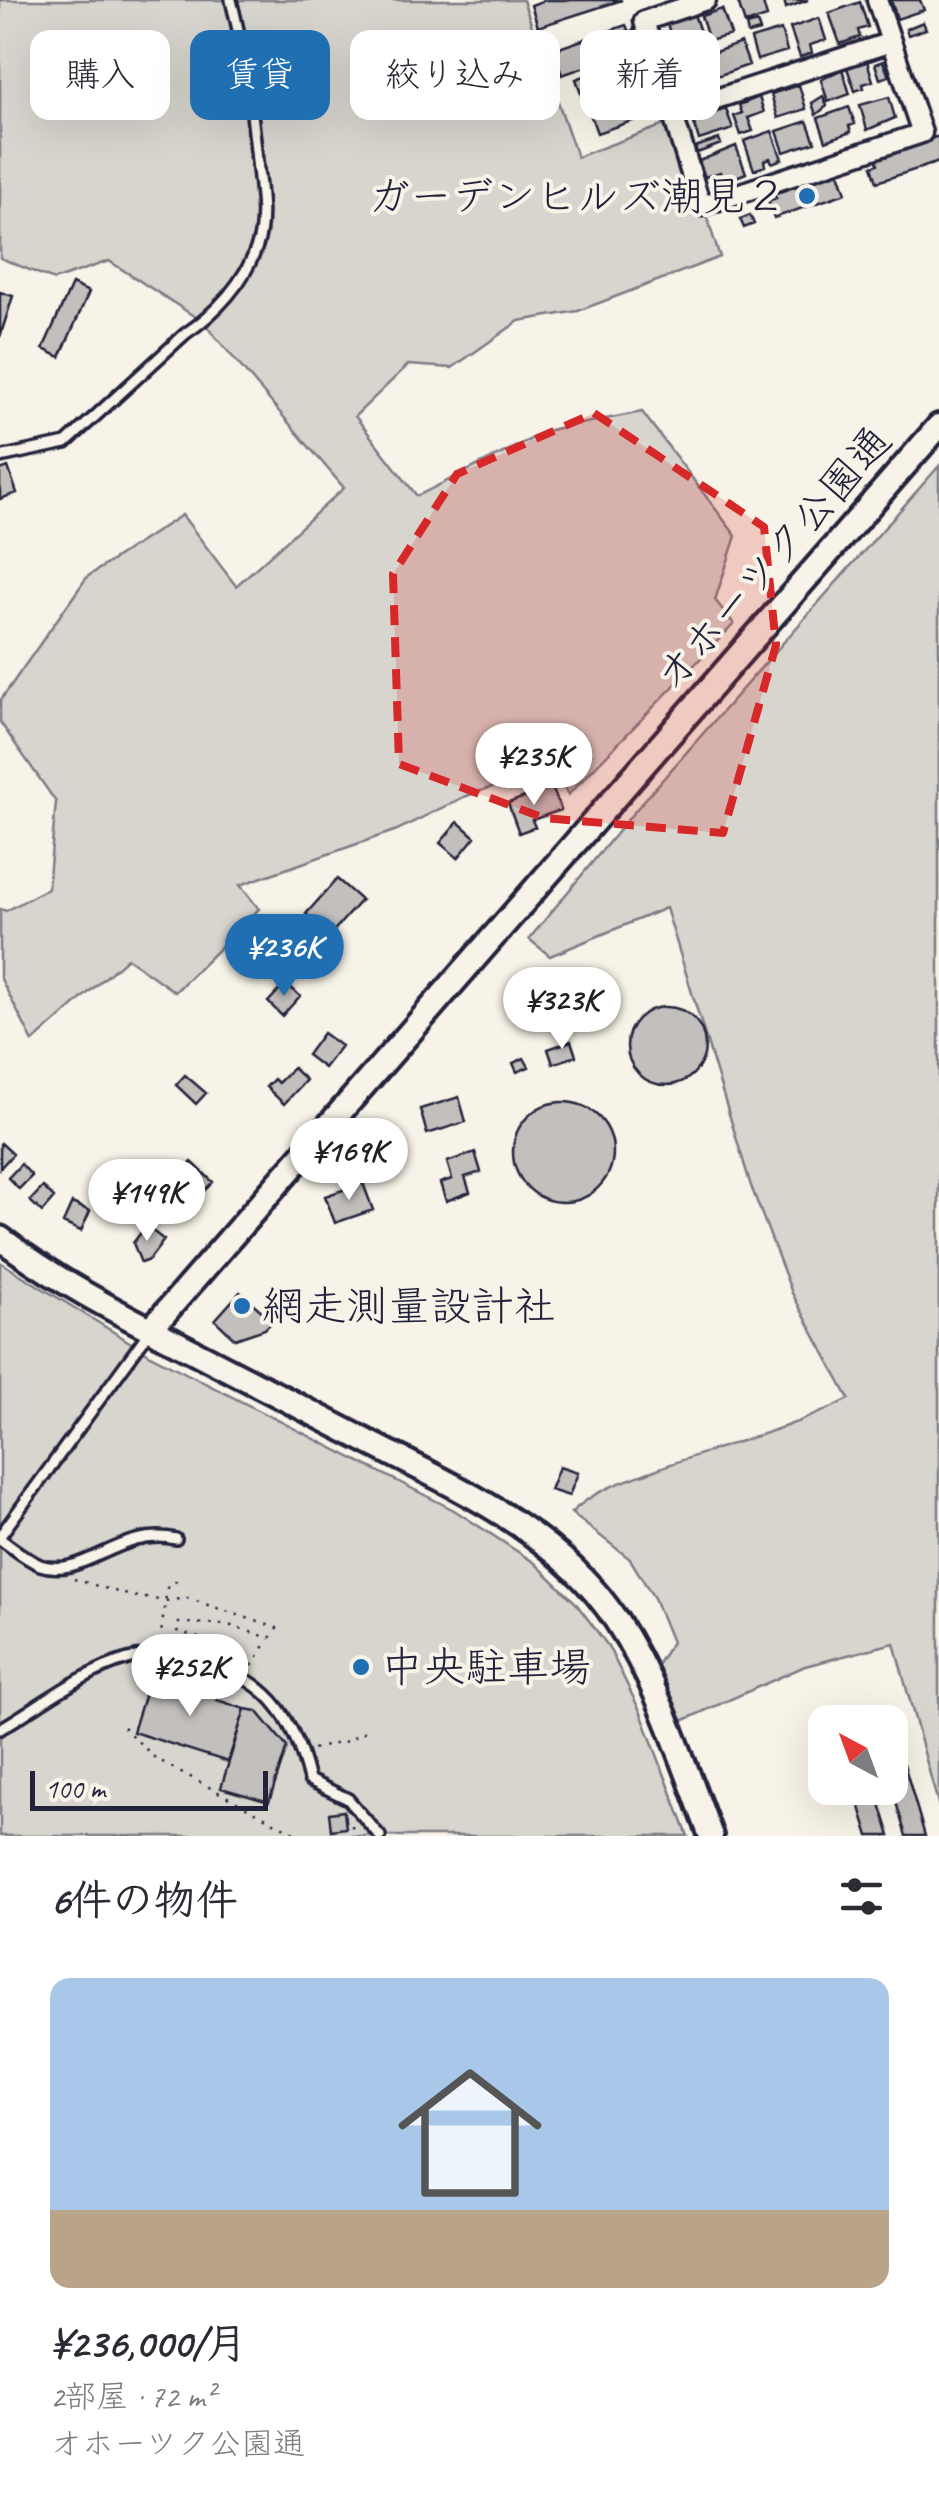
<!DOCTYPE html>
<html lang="ja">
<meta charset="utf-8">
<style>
body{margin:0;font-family:Caveat,"Klee One",sans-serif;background:#f2f2f3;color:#2b2b33;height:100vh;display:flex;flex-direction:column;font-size:38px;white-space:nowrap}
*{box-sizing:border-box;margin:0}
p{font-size:32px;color:#7c7c81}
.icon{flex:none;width:55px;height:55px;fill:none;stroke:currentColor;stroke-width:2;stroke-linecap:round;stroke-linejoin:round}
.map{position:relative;height:1836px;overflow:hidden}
.details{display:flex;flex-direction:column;background:#fff;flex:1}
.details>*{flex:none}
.guide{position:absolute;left:30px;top:30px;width:880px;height:90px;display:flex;gap:20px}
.needle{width:65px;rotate:319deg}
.fabs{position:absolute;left:808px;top:1705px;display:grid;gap:20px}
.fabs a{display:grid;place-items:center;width:100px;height:100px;border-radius:20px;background:#fff;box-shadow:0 10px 40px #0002;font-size:50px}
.scale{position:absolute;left:30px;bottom:25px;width:238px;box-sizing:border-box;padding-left:10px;border:5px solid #22223b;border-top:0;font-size:28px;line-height:35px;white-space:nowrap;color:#22223b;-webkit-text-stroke:8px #f7f3e8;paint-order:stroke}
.price{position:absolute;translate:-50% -85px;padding:0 22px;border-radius:35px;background:#fff;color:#222;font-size:32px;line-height:65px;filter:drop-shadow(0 2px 5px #0008)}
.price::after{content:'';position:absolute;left:50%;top:60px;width:30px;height:22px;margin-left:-15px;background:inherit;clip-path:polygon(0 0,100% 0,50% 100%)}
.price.current{background:#1f6fb2;color:#fff}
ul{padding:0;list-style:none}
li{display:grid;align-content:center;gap:20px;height:530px;padding:0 50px}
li+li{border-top:2px solid #e1e1e2}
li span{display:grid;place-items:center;height:310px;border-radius:20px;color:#555}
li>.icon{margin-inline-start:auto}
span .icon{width:180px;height:180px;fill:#fffc;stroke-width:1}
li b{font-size:42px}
h2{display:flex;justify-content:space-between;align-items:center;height:120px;padding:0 50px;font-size:42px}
.tag{padding:0 35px;border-radius:20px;background:#fff;box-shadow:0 10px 40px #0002;font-size:35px;line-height:90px}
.tag.current{background:#1f6fb2;color:#fff}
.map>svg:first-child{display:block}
</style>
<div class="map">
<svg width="939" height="1836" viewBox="0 0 939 1836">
<rect width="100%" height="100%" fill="#f7f3e8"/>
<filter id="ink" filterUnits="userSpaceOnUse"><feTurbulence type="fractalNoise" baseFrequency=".01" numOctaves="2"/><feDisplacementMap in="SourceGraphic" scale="20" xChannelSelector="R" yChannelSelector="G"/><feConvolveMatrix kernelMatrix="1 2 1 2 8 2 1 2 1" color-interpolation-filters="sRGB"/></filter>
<g filter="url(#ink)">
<path fill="#d8d5cf" stroke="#7d7c85" stroke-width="2.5" d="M0 0H523L577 157 675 121 720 257 578 311 519 321 452 368 408 365 355 416 417 496 549 430 642 412 736 536 715 600 734 624 568 795 552 766 464 797 397 830 240 885 259 909 175 992 127 958 33 1042 0 977V909L6 911 48 888 56 802 0 722V701L87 577 182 515 236 586 344 488 203 322 109 261 54 280 0 258Z
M939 466V1807L894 1643 805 1666 682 1721 657 1665 672 1642 654 1598 630 1559 571 1513C594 1490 622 1482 652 1471 717 1446 788 1431 849 1399L792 1293 751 1186 666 908 550 956 529 939 633 813Z
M0 1262 154 1357 454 1510 535 1563 575 1602 608 1646 641 1713 688 1836H0Z"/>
<path fill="#c2bfbd" stroke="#22223b" stroke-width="2.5" d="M545 0H622L538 27 531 5Z
M762 0 767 17 745 24 738 2Z
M784 0H808L786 8Z
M891 0H920L924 10 897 19Z
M860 2 868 27 858 30 860 37 840 44 829 13Z
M722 9 731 35 709 41 701 16Z
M694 14 700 32 673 42 667 24Z
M819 18 826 40 810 45 812 53 800 57 790 28Z
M923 22 926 29 908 35 906 29Z
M757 23 760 31 748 34 746 26Z
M626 25 629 32 635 29 641 48 562 75 553 50Z
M781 30 787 51 757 60 751 39Z
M741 43 749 65 717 76 709 54Z
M634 58 644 86 585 106 576 79Z
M867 61 873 81 863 84 864 88 855 91 847 68Z
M883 61 889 76 880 79 875 64Z
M842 69 850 94 828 102 821 80Z
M799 85 806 109 778 118 771 94Z
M647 92 649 99 657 96 662 111 597 133 589 111Z
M823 96 827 106 816 115 812 103Z
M759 97 764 112 748 118 753 131 741 135 734 116 742 113 739 105Z
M889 97 895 118 867 130 860 105Z
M849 107 855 124 849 126 851 132 826 141 818 118Z
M726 109 733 129 699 140 693 120Z
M807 121 815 142 784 152 777 131Z
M772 131 782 159 772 163 770 158 764 160 765 166 754 170 744 141Z
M939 136V162L877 182 872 166 878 164 876 157Z
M719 139 721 144 697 153 695 147Z
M736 146 746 173 724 182 720 172 705 177 699 161Z
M838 169 846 193 774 218 768 201 776 198 773 192Z
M750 215 754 224 744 228 740 219Z
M72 284 89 292 60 357 43 349Z
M0 292 13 296 0 337Z
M8 467 17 493 0 499V470Z
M552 787 561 810 532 820 535 827 519 833 508 803Z
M458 822 475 837 458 858 440 843Z
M337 879 361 900 330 935 306 914Z
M286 983 300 996 282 1016 268 1002Z
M627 1046a39 39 0 1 1 78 0a39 39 0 1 1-78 0Z
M323 1033 341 1046 324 1068 307 1055Z
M571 1041 576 1056 553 1064 548 1049Z
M524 1058 529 1067 517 1072 513 1063Z
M293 1068 306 1080 284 1104 266 1087 274 1079 278 1083Z
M185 1075 206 1093 196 1104 176 1085Z
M459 1097 466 1122 427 1134 420 1109Z
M513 1152a50 50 0 1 1 100 0a50 50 0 1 1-100 0Z
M1 1143 13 1154 0 1168V1144Z
M475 1152 481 1172 465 1177 470 1192 446 1201 440 1183 452 1179 447 1162Z
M192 1162 213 1182 199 1196 195 1192 185 1203 168 1188Z
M21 1164 32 1176 19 1189 8 1178Z
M363 1183 373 1210 335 1223 325 1196Z
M43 1187 54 1198 42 1212 30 1201Z
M72 1203 90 1211 81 1231 63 1223Z
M146 1226 164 1240 149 1260 141 1263 133 1243Z
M240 1292 273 1321 265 1329 235 1339 215 1320Z
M559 1467 578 1473 569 1496 550 1490Z
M149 1680 179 1690 182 1680 220 1692 217 1700 245 1709 228 1762 133 1732Z
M245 1709 257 1711 287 1747 269 1802 221 1788Z
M904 1764 925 1836H906L890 1782V1768Z
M854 1788H875L890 1836H869Z
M344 1811 346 1828 331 1830 329 1813Z"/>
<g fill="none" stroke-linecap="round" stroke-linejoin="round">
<g stroke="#22223b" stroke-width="16">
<path id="service" d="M0 457 66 443 185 334C216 313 245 282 257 246 266 220 260 188 257 161 252 106 245 54 231 0
M0 1536 149 1332
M0 1539C13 1548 26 1559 40 1565 84 1580 120 1526 176 1539
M0 1729C41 1705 82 1672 128 1659 150 1653 174 1654 196 1660 265 1676 293 1713 309 1780L348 1799 380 1836"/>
</g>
<g stroke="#22223b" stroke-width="25">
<path id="minor" d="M706 0 644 21 701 206 922 133 877 0
M673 113 891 42"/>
</g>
<g stroke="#22223b" stroke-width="30">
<path id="tertiary" d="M0 1238C56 1281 121 1314 183 1346 246 1379 309 1412 372 1444 462 1490 559 1533 616 1620 659 1685 683 1764 711 1836
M151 1329 939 426"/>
</g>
<path stroke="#22223b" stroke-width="2.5" stroke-dasharray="2.5 8" stroke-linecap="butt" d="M74 1579 131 1596 166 1601 187 1598 277 1628 270 1638 225 1624 177 1623V1631L220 1645 252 1667
M160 1641 167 1588 179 1579
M252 1666 269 1639
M123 1727 155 1758 298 1835
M313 1749 344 1742 369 1729
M352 1825 353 1836"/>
<use href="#service" stroke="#f7f3e8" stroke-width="9"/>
<use href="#minor" stroke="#f7f3e8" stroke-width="18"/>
<use href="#tertiary" stroke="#f7f3e8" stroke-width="22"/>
</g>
</g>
<path fill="#d62828" fill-opacity="0.2" stroke="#d62828" stroke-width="8" stroke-dasharray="20 12" stroke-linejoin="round" d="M594 413 764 527 776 645 723 833 544 818 399 764 393 574 457 474Z"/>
<g fill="#1f6fb2" stroke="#f7f3e8" stroke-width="4">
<circle cx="807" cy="196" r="10"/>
<circle cx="242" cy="1306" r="10"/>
<circle cx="361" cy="1667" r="10"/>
</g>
<g text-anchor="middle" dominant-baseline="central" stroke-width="8" stroke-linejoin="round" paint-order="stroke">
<g font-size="42" fill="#22223b" stroke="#f7f3e8" text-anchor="start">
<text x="787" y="196" text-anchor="end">ガーデンヒルズ潮見２</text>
<text x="262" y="1306">網走測量設計社</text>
<text x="381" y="1667">中央駐車場</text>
</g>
<g font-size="42" fill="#22223b" stroke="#f7f3e8">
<text transform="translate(773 559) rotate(-49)">オホーツク公園通</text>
</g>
</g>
</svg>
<div class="fabs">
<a><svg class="needle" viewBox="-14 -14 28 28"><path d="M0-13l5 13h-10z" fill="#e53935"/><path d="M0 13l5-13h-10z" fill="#7c7c81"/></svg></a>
</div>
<div class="scale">100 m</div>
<b class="price" style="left:534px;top:808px">¥235K</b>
<b class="price current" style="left:284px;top:999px">¥236K</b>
<b class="price" style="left:562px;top:1052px">¥323K</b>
<b class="price" style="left:349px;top:1203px">¥169K</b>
<b class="price" style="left:147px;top:1244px">¥149K</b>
<b class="price" style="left:190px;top:1719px">¥252K</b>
<div class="guide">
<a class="tag">購入</a>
<a class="tag current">賃貸</a>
<a class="tag">絞り込み</a>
<a class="tag">新着</a>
</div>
</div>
<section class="details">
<h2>6件の物件<svg class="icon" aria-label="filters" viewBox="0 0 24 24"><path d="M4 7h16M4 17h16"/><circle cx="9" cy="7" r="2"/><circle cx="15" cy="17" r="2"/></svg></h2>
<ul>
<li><span style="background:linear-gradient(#a9c7e8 75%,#b9a48a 0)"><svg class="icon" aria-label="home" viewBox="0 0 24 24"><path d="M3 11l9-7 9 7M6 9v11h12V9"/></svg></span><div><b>¥236,000/月</b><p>2部屋 · 72 m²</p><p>オホーツク公園通</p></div></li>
</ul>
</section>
